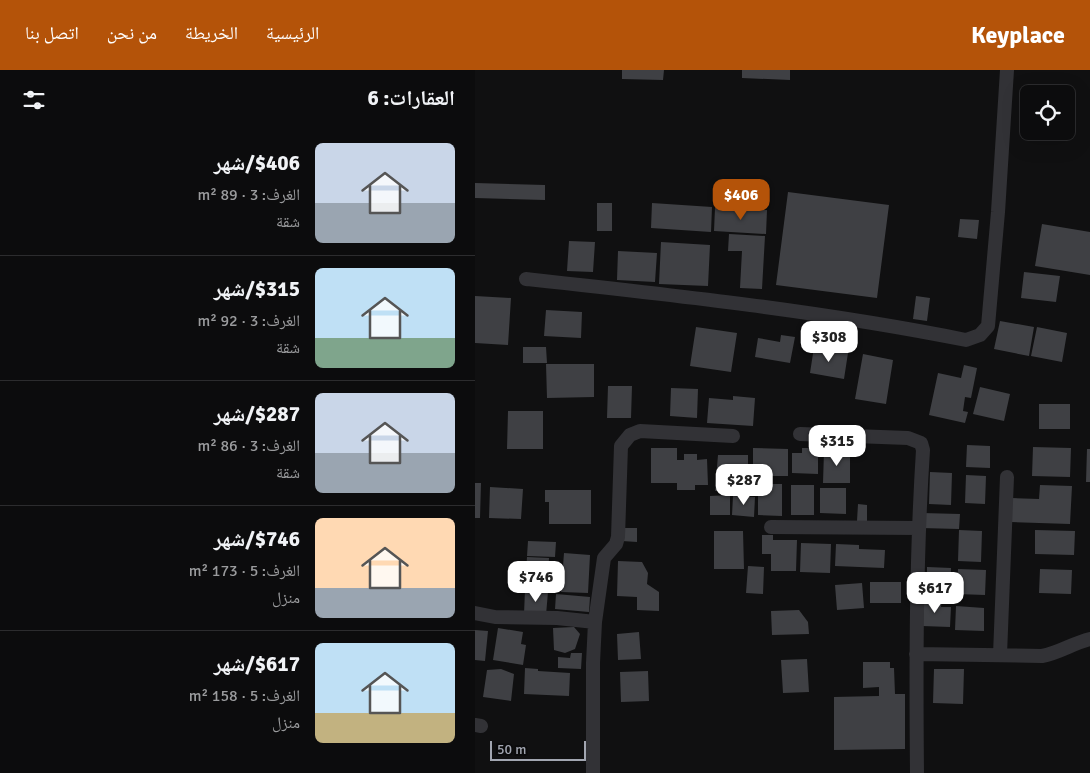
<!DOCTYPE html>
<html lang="ar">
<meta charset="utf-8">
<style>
body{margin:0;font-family:Signika,"Noto Naskh Arabic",sans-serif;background:#1a1a1b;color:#f1f3f6;direction:rtl;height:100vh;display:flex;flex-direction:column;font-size:19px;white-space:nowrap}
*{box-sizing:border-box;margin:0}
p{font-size:16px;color:#9a9b9d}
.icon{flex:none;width:28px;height:28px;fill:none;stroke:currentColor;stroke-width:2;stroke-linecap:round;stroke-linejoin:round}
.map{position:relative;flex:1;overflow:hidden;direction:ltr}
.panel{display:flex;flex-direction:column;background:#0c0c0d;width:475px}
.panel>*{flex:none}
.fabs{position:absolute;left:545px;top:15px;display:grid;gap:10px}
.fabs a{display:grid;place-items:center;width:55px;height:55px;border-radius:8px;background:#0c0c0d;box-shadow:0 5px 20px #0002,0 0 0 1px #2c2c2e;font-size:25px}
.scale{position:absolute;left:15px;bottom:12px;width:96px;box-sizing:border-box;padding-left:5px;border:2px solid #a2a6b1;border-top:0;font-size:14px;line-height:18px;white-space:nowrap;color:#a2a6b1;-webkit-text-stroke:4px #0b0b0c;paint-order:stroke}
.price{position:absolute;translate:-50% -42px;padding:0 11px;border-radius:10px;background:#fff;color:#222;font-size:16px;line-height:32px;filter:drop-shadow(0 1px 2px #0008)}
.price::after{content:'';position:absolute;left:50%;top:30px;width:15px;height:11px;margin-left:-8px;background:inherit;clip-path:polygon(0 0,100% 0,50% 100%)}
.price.on{background:#b45309;color:#fff}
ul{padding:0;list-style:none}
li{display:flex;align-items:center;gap:15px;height:125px;padding:0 20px}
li+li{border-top:1px solid #2c2c2e}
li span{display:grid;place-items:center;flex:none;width:140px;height:100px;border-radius:8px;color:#555}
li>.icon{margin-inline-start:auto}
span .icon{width:60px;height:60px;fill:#fffc;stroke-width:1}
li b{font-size:21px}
h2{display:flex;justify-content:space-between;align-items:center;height:60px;padding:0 20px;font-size:21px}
header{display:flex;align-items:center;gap:30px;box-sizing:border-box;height:70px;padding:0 25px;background:#b45309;color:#fff}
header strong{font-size:24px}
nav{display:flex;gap:28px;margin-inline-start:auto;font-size:18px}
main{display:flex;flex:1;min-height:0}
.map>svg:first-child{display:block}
</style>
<header>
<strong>Keyplace</strong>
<nav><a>الرئيسية</a><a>الخريطة</a><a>من نحن</a><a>اتصل بنا</a></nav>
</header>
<main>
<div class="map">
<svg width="615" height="703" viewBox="0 0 615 703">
<rect width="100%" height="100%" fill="#101011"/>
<path fill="#3f4044" d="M147 0H189L188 10 147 9Z
M267 0H315V10L267 8Z
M0 113 70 115V130L0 128Z
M313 122 414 135 402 228 301 215Z
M122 133H137V161H122Z
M177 133 237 137 236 162 176 158Z
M240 138 292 140 291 164 239 161Z
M485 149 504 150 502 169 483 167Z
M567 154 615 162V205L560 196Z
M254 164 290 166 287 219 265 218 267 181H253Z
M94 171 120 172 118 202 92 201Z
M186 172 235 175 233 216 184 214Z
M143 181 182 183 180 212 142 210Z
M549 202 585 206 581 232 546 228Z
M0 226 36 228 33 275 0 273Z
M441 226 455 228 452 251 438 249Z
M71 240 107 242 106 268 69 266Z
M525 251 559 257 554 286 519 279Z
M221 257 262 263 256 302 215 296Z
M562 257 592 263 587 292 556 286Z
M306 265 320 267 315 293 280 287 283 268 305 272Z
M48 277H71L72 293H48Z
M339 277 373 283 369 309 335 303Z
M388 284 418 290 411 334 380 329Z
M71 294H119V327L72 328Z
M489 295 502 298 496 328 490 327 488 341 493 342 490 353 454 345 463 303 486 308Z
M133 316H157L156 348H132Z
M505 317 535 324 529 351 498 344Z
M196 318 223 319 222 348 195 346Z
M258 326 280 328 278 356 232 353 234 328 258 330Z
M564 334H595V359H564Z
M33 341H68V379H32Z
M492 375 515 376V398L491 397Z
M558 377 596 378 595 407 557 406Z
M176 378H202V390H209V384H222V390L232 389 233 415H220V420H202V413H176Z
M278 378 313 379V406H278Z
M327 378H343V404L317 403V383H327Z
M612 379H615V412H611Z
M349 381 375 382V413H348Z
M243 385H273V407H278V421H240Z
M455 402 477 403 476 435 454 434Z
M491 405 511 406 510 434 490 433Z
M0 413H6L5 448H0Z
M283 414H307V446L283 445Z
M316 415H339V445H316Z
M565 415 597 416 595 454 536 452 537 428 564 429Z
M15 417 48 419 46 449 14 448Z
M345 418H371V444L345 443Z
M70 420H116V454H74V432H70Z
M255 425V445H235V426Z
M258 426 280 427 279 447 257 445Z
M383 434 392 435V451H382Z
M447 443 485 444 484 459 446 458Z
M147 458H162V472L147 471Z
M484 460 507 461 506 492 483 491Z
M560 460 600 461 599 485 560 484Z
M239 461H268L269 499H239Z
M287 465H298V470H322L321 501H296V484H287Z
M53 471 81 472 80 487 52 486Z
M326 473 356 474 355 503 325 502Z
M361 474 384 475V479L410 480 409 498 360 496Z
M89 483 115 485 113 523 86 522Z
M52 487 74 488 72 520 50 519Z
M143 491 167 492 173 503 172 514 184 522V541L162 540V527L142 526Z
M273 496 289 497 288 524 271 523Z
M452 497 476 498 475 525 452 524Z
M483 499 511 500 510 525 482 524Z
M565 499 597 500 596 524 564 523Z
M395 512H426V533H395Z
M387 513 389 538 362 540 360 515Z
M50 520 73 522 71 545 49 544Z
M81 524 115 527 114 542 80 539Z
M447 530H467L466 537H476L475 557 447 556Z
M481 536 509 538V561L480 560Z
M324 540 333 552 334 564 297 565 296 541Z
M99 557 105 564 100 579 90 583 79 580 78 558Z
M23 558 48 562 46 574 51 575 48 595 18 590Z
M0 560 13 561 10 591 0 590Z
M164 562 166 589 143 590 142 564Z
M96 583H107L106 599 83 598V587L95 588Z
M332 589 334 622 308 623 306 590Z
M388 592H415V598H419L420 624H430V679L359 680V627L404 626V617L388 618Z
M50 598 63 599V601L95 603 94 626 49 624Z
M26 599 39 604 36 631 8 627 12 600Z
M459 599H489L488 634 458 633Z
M173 601 174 631 146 632 145 602Z"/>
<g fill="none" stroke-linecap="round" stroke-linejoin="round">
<path stroke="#323236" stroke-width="14" d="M51 209C198 225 346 241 491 270L505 265 513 256 523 142 532 0
M325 364 433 368 446 373 448 380C441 488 441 595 442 703
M296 457 443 458
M0 543 20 547 82 548 120 552 118 593V703
M120 552 129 488 141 474 143 467 146 376 155 365 165 361 258 366
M441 584 567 586C584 583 598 573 615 569
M525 585 532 407
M0 655 6 656"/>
</g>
</svg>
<div class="fabs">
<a><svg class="icon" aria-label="locate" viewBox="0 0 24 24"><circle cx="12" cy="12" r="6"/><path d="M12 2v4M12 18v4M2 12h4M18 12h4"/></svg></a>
</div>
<div class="scale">50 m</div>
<b class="price on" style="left:266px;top:151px">$406</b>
<b class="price" style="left:354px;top:293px">$308</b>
<b class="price" style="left:362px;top:397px">$315</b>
<b class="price" style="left:269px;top:436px">$287</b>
<b class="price" style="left:61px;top:533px">$746</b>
<b class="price" style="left:460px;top:544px">$617</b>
</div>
<section class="panel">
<h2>العقارات: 6<svg class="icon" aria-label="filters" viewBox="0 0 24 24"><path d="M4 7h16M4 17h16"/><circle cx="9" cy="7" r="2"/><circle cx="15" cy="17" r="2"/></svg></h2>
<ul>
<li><span style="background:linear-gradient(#c9d6e8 60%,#9aa5b1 0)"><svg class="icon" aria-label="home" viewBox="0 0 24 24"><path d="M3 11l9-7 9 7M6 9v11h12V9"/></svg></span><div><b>$406/شهر</b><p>الغرف: 3 · 89 m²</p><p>شقة</p></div></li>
<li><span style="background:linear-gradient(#bfe0f5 70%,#7fa58c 0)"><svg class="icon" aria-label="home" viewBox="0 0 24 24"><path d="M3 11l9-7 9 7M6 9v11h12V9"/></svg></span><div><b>$315/شهر</b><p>الغرف: 3 · 92 m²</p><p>شقة</p></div></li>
<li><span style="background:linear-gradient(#c9d6e8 60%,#9aa5b1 0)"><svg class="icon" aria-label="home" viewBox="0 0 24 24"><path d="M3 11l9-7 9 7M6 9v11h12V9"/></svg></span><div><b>$287/شهر</b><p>الغرف: 3 · 86 m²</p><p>شقة</p></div></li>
<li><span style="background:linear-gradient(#ffd9b3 70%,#9aa5b1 0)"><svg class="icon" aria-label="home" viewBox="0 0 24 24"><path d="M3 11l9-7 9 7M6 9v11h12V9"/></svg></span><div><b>$746/شهر</b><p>الغرف: 5 · 173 m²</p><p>منزل</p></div></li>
<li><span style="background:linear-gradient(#bfe0f5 70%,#c2b280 0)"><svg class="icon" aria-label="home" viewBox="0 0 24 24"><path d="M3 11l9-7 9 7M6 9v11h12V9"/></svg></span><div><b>$617/شهر</b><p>الغرف: 5 · 158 m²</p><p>منزل</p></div></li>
</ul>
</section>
</main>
